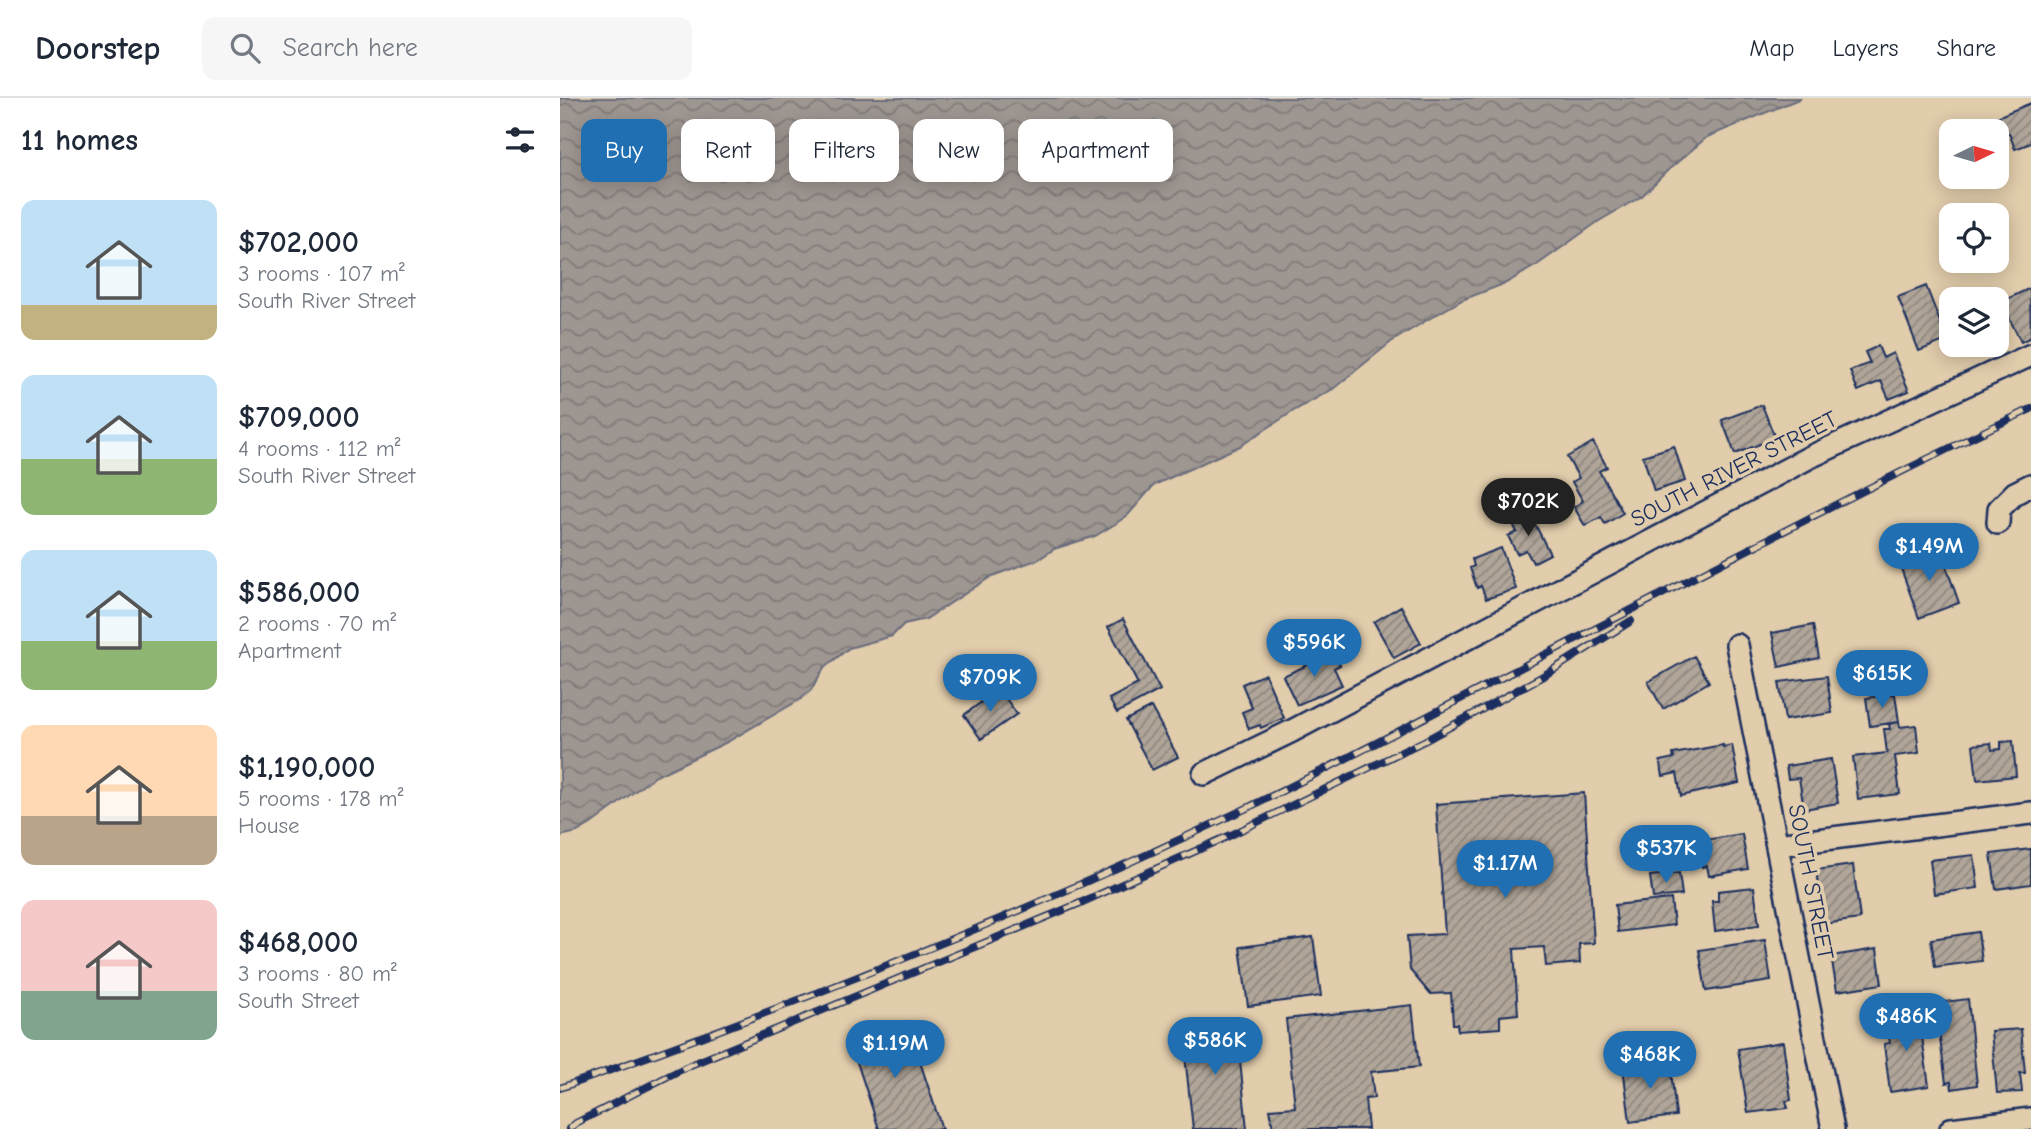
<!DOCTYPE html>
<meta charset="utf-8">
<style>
body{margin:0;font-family:"Comic Neue",sans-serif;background:#f6f6f7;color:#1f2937;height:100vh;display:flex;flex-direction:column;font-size:26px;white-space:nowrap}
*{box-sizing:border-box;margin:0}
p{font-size:23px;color:#747a83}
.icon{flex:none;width:38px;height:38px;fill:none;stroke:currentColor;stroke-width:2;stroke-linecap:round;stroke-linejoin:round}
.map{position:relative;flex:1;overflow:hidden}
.details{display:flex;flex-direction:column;background:#fff;width:560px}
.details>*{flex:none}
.guide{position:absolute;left:21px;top:21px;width:665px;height:63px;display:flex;gap:14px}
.needle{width:46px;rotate:85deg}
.fabs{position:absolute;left:1379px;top:21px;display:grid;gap:14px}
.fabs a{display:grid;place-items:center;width:70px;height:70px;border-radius:14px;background:#fff;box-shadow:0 4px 18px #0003;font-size:35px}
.price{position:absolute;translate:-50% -60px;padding:0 16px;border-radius:24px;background:#1f6fb2;color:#fff;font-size:23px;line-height:46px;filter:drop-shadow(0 2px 4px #0008)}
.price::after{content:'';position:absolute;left:50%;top:42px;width:21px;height:16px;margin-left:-10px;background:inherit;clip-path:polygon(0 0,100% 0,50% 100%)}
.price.active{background:#222;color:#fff}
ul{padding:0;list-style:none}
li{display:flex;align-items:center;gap:21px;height:175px;padding:0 21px}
li span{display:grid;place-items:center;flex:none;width:196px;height:140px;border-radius:14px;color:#555}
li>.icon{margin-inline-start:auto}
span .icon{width:84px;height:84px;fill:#fffc;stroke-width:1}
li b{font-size:30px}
h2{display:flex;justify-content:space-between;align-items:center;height:84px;padding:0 21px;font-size:30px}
.pill{padding:0 24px;border-radius:14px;background:#fff;box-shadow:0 4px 18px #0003;font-size:24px;line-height:63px}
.pill.active{background:#1f6fb2;color:#fff}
header{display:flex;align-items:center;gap:42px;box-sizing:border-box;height:98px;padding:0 35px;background:#fff;border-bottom:2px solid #e0e1e3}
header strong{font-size:33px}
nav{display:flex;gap:38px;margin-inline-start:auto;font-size:24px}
.search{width:490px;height:63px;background:#f6f6f7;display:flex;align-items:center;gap:18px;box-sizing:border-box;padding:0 24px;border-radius:14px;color:#747a83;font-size:26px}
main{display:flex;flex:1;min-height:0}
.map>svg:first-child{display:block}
</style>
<header>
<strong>Doorstep</strong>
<div class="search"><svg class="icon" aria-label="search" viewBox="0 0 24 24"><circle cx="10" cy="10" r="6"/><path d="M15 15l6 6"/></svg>Search here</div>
<nav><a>Map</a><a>Layers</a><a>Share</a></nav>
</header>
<main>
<section class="details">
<h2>11 homes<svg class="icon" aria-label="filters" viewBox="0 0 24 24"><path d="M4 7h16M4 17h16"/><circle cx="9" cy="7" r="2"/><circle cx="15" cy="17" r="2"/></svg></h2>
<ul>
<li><span style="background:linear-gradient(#bfe0f5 75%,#c2b280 0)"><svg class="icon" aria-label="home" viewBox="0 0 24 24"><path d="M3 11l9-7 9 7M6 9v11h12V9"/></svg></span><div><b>$702,000</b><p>3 rooms · 107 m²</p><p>South River Street</p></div></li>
<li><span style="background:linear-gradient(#bfe0f5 60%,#8fb573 0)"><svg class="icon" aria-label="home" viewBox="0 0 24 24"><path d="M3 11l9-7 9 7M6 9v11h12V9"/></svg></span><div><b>$709,000</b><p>4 rooms · 112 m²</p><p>South River Street</p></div></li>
<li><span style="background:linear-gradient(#bfe0f5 65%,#8fb573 0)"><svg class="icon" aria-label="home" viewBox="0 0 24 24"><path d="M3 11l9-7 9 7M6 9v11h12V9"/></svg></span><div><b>$586,000</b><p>2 rooms · 70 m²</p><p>Apartment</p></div></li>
<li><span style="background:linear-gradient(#ffd9b3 65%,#b9a48a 0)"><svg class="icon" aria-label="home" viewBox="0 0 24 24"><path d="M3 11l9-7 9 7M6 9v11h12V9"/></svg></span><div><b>$1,190,000</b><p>5 rooms · 178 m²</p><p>House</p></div></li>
<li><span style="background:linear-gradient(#f6c9c9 65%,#7fa58c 0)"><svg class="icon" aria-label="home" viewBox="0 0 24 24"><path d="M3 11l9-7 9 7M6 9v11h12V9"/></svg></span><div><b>$468,000</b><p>3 rooms · 80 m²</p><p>South Street</p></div></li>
</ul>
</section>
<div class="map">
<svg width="1471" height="1031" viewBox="0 0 1471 1031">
<defs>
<pattern id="water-waves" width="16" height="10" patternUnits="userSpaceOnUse" patternTransform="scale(1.75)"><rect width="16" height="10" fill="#9e9691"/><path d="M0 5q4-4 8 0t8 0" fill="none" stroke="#807b7a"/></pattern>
<pattern id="building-hatch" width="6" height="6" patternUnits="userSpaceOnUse" patternTransform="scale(1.75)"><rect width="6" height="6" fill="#b0a598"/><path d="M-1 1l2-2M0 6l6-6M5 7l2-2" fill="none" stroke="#8e877f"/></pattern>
</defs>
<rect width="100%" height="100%" fill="#e1ccab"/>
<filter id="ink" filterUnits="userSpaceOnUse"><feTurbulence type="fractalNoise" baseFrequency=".0143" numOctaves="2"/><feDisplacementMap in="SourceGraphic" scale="14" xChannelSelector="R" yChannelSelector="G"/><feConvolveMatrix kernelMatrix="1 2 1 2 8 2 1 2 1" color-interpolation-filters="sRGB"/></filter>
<g filter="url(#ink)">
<path fill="url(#water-waves)" stroke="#6a6d7d" stroke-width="2" d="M0 0H1241L1147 39 1107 73 1082 98 1039 123 977 167 946 185 902 202 867 222 831 244 773 291 735 312 680 348 594 387 568 417 555 426 535 438 494 451 479 461 432 478 366 521 344 526 332 538 289 550 264 570 251 592 241 601 167 644 94 679 31 726 17 734 0 738Z"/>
<path fill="url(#building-hatch)" stroke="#1b2f5e" stroke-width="2" d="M1471 5V45L1455 51 1449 35 1439 38 1432 21Z
M1366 188 1387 242 1359 253 1338 199Z
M1470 190 1471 239 1461 244 1441 204Z
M1318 248 1323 260 1333 255 1349 293 1329 301 1321 283 1298 293 1290 273 1310 265 1305 254Z
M1202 307 1215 340 1175 356 1162 322Z
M1033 344 1047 369 1039 373 1063 415 1045 426 1041 419 1025 428 1014 409 1023 403 1012 384 1019 380 1007 359Z
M1114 348 1125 383 1094 393 1083 358Z
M968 412 990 456 973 465 966 452 957 456 948 438 957 434 951 422Z
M941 450 956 491 926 501 921 488 917 490 910 470 914 468 912 461Z
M1380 451 1399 505 1359 520 1339 465Z
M841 508 861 545 834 560 814 524Z
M563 521 600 592 557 615 549 601 578 586 548 529Z
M1253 527 1259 560 1219 569 1212 535Z
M774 555 780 567 774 570 782 587 737 607 723 578Z
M1134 558 1149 584 1103 611 1088 584Z
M705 576 724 620 701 630 700 627 689 631 682 614 692 610 682 586Z
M1267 578 1272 615 1225 622 1219 584Z
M439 591 457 616 421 641 404 617Z
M1335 596 1339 624 1310 628 1306 600Z
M591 609 618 659 592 672 566 622Z
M1339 624 1340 629 1356 627 1359 655 1335 658 1340 696 1298 701 1293 659 1327 655 1324 631H1330L1329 626Z
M1453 643 1456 678 1417 682 1413 647 1431 645 1432 652 1441 651V644Z
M1163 647V649L1172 647 1179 685 1121 698 1117 675 1103 678 1100 663 1114 660 1113 656Z
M1271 661 1278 705 1244 711 1239 680 1228 681 1226 668Z
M1024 695 1034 845 1019 846 1020 865 986 868 984 849 954 851 958 916 940 918V930L898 933 897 926H893L891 895 870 896 850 872 847 838 885 836 876 706Z
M1182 736 1188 771 1149 778 1147 768 1142 769 1138 747 1146 745 1145 742Z
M1471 751V786L1436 791 1431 756Z
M1414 757 1418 790 1374 796 1370 762Z
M1293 767 1300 821 1263 826 1256 772Z
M1119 775 1122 797 1093 800 1090 778Z
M1194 789 1199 827 1155 833 1152 803H1158V793Z
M1111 801 1114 827 1058 834 1055 807Z
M1418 834 1422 863 1375 869 1371 841Z
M753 839 761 898 688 908 680 849Z
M1205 842 1211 883 1146 893 1139 852Z
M1317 851 1322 886 1277 893 1271 858Z
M1408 901 1417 987 1392 991 1391 984 1386 985 1375 905Z
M852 907 859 969 811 974 814 1000 805 1001 808 1031H713L710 1011 735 1009 726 921Z
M1358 911 1369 988 1330 994 1324 946 1330 945 1327 928 1337 927 1335 915Z
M347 924 382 1031H319L290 943Z
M676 924 687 1031H633L622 930Z
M1461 931 1465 975H1460L1462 994 1437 995 1431 933Z
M1223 944 1231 1002 1226 1003 1228 1010 1188 1015 1178 951Z
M1110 963 1116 1018 1070 1024 1063 969Z"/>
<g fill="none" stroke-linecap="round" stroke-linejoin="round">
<g stroke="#1b2f5e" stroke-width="26">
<path id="street" d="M1438 425 1439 411 1455 395 1471 387
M1177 547 1273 1031
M644 676 732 633 1250 359 1471 257
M1217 747 1471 715
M1391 1031 1471 1021"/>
</g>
<use href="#street" stroke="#e1ccab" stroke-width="21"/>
<g stroke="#1b2f5e" stroke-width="8">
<path id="rail" d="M0 990C233 908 463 817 687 710 770 670 851 627 933 584 1112 491 1289 397 1471 311
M9 1031 16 1025 128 968 518 806 671 737 866 642 983 578 1071 523"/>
</g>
<use href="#rail" stroke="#e1ccab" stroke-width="5" stroke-dasharray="16" stroke-linecap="butt"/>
</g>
</g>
<g text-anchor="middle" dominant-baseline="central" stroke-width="7" stroke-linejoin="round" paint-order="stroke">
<g font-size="23" fill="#1b2f5e" stroke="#e1ccab">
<text transform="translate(1174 371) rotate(-27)">SOUTH RIVER STREET</text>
<text transform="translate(1251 784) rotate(79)">SOUTH STREET</text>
</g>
</g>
</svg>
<div class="fabs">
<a><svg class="needle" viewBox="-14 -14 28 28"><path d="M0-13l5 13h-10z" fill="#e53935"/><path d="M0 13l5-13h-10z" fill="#747a83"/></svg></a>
<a><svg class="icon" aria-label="locate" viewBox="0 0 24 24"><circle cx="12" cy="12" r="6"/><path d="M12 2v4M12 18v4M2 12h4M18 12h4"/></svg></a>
<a><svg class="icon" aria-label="layers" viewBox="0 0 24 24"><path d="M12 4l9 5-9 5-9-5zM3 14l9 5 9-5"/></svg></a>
</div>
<b class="price active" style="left:968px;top:440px">$702K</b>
<b class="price" style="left:1369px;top:485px">$1.49M</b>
<b class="price" style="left:754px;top:581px">$596K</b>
<b class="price" style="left:1322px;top:612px">$615K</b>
<b class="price" style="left:430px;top:616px">$709K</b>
<b class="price" style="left:1106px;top:787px">$537K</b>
<b class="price" style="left:945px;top:802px">$1.17M</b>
<b class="price" style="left:1346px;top:955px">$486K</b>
<b class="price" style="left:655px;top:979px">$586K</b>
<b class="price" style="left:335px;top:982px">$1.19M</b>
<b class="price" style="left:1090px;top:993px">$468K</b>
<div class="guide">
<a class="pill active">Buy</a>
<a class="pill">Rent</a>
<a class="pill">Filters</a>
<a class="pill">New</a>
<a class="pill">Apartment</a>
</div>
</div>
</main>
